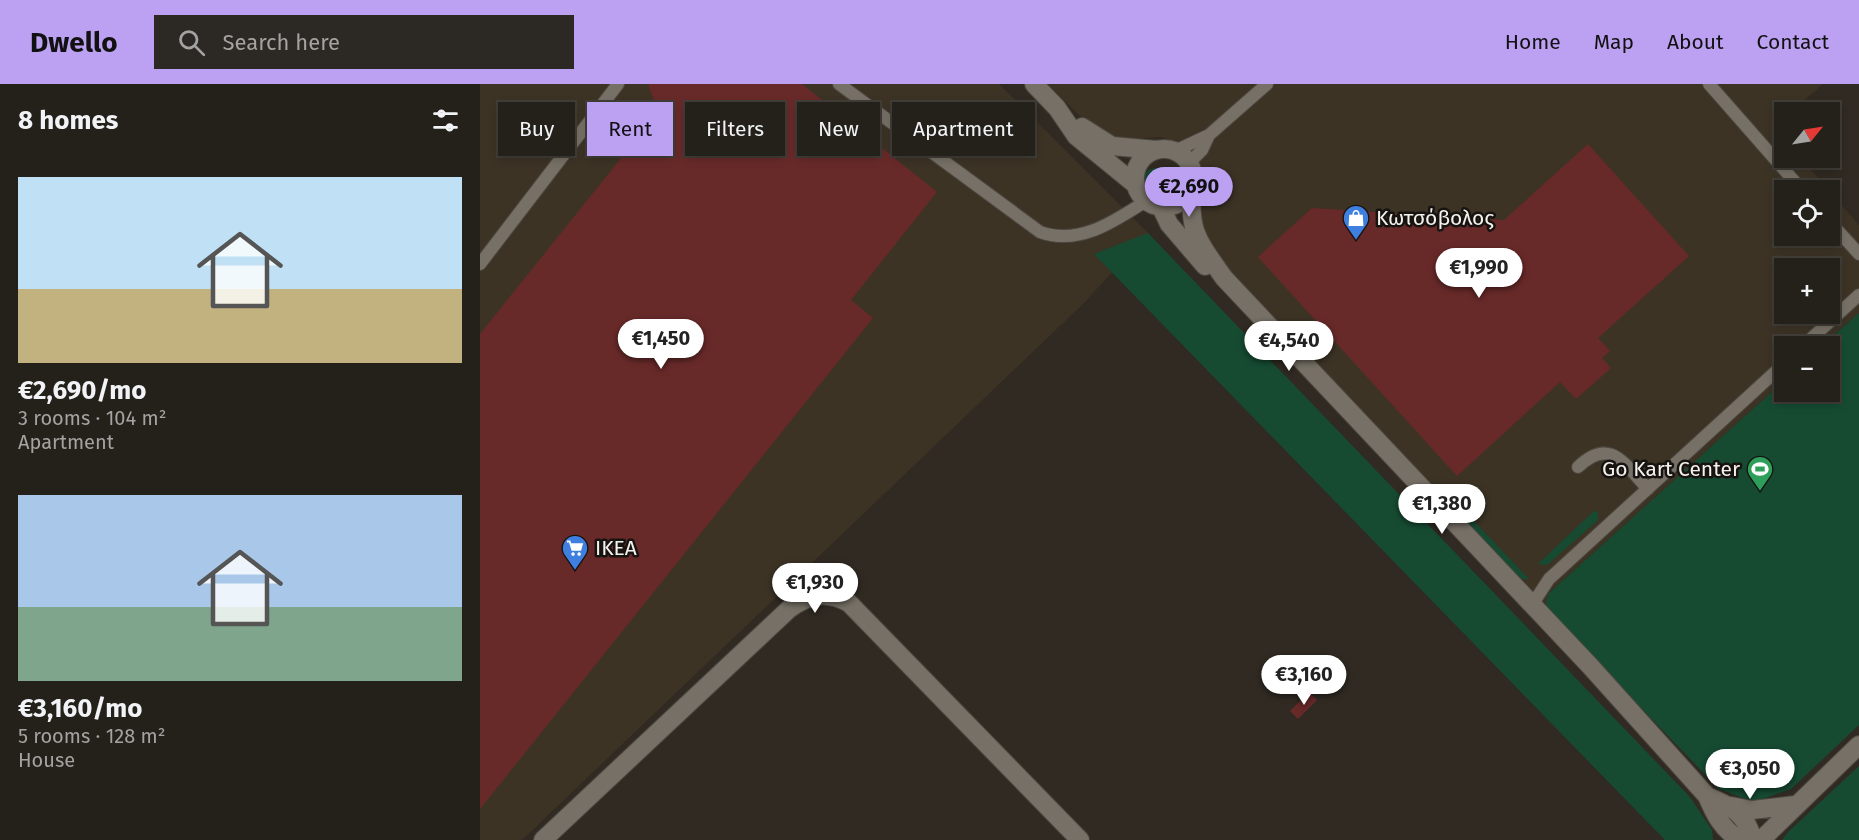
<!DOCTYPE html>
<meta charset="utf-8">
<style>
body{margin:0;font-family:"Fira Sans",sans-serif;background:#2c2823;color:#f1f3f6;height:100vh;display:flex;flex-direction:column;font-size:22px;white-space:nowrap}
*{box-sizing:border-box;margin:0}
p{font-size:20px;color:#a3a3a2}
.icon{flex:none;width:33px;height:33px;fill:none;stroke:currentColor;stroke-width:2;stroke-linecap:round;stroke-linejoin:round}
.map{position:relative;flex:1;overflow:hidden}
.sheet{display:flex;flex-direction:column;background:#24201a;width:480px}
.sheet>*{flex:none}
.top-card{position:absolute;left:18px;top:18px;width:570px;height:54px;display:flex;gap:12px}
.needle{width:39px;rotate:60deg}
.tools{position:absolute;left:1294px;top:18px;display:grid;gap:12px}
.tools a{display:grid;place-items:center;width:66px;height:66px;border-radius:0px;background:#24201a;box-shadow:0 3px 9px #0003,0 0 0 2px #413e39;font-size:30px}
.price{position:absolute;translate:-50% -51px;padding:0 14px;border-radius:21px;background:#fff;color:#222;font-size:20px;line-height:39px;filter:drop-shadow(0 2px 3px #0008)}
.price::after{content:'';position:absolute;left:50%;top:36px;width:18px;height:14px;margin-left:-9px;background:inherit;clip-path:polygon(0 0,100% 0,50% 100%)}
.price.on{background:#bca0f2;color:#111}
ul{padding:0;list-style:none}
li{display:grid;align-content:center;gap:12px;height:318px;padding:0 18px}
li span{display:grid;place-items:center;height:186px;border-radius:0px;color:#555}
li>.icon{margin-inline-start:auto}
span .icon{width:108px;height:108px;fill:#fffc;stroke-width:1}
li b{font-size:26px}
h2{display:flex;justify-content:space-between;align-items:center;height:72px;padding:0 18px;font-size:26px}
.pill{padding:0 21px;border-radius:0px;background:#24201a;box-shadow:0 3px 9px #0003,0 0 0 2px #413e39;font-size:21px;line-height:54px}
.pill.on{background:#bca0f2;color:#111}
header{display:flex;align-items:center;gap:36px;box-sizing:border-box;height:84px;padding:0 30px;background:#bca0f2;color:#111}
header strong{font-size:28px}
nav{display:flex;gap:33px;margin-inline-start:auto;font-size:21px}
.search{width:420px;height:54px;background:#2c2823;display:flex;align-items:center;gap:15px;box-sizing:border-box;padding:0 21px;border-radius:0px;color:#a3a3a2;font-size:22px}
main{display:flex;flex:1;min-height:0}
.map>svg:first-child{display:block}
</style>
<header>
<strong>Dwello</strong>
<div class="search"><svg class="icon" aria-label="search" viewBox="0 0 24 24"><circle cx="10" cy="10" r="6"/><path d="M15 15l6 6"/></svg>Search here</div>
<nav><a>Home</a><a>Map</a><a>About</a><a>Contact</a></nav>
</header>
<main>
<section class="sheet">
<h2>8 homes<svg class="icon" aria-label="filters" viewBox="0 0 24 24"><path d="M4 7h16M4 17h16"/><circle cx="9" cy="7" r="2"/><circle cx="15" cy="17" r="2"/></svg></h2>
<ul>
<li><span style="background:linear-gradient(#bfe0f5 60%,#c2b280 0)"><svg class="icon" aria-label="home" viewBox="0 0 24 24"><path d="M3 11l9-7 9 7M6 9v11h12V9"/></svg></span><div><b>€2,690/mo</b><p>3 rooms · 104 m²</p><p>Apartment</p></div></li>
<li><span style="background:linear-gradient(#a9c7e8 60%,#7fa58c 0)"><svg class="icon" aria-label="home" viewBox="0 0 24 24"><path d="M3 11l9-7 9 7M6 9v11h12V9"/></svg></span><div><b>€3,160/mo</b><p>5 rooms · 128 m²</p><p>House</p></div></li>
</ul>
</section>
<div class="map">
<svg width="1379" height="756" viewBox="0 0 1379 756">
<rect width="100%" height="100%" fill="#302a22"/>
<path fill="#3c3325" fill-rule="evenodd" d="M0 0H519L668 149 605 218 42 756H0Z
M568 0H1343L1311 28H1305V34L1295 46 1298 64 1305 74H1320L1349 106H1305V152H1350V108L1379 141V229L1342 262H1305V296L1069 509 1067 526 736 174 725 155 716 110 720 80 713 65 681 53 634 56 617 49ZM1305 184H1350V230H1305Z"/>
<path fill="#164b32" d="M662 98a14 14 0 1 1 28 0a14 14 0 1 1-28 0Z
M668 149 1210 713 1232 746 1233 756H1185L614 170Z
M1379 229V641L1311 705 1274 718 1239 705 1067 526 1066 517 1069 509 1305 296V308H1350V262H1342Z
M1115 426 1118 429V436L1067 481 1058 480Z
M989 432 1049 495H1039L987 440Z
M1379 682V756H1302L1308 748Z"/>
<path fill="#682a29" d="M168 0H322L457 108 371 216 393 234 0 725V250L178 28Z
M1108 60 1209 172 1118 254 1130 267 1122 274 1131 284 1096 315 1080 298 977 392 778 173 832 124 1024 136Z
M829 608 837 616 818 635 810 627Z"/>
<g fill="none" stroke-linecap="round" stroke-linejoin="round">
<g stroke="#4d4841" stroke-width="14">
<path id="lane" d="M359 0 560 148C599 162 633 138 666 117
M1229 0 1322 106
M729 51 787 0
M695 67 729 51 722 66 709 79
M1350 138 1379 170
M0 180 138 0
M1323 262 1379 211
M1098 383C1130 352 1144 380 1168 405
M1052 521 1069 495 1080 485 1305 279"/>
</g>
<g stroke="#4d4841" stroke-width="20">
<path id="street" d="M63 756 309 525C330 510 346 507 369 519L600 756"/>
</g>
<g stroke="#4d4841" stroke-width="20">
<path id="secondary" d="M554 0 577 24 596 52 656 101
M602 43 632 62 677 66
M655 94a29 29 0 1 1 58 0a29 29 0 1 1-58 0Z
M713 102C707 147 719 158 744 194L1111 583 1227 712C1235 731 1242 745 1260 756
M681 123 689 140 725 182
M1227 712C1247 720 1269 731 1272 756
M1251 722 1272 726 1315 721
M1281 756 1379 661"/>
</g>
<use href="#lane" stroke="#767066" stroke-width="12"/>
<use href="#street" stroke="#767066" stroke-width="18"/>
<use href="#secondary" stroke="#767066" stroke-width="18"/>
</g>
<defs>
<g id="shop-pin" transform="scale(1.35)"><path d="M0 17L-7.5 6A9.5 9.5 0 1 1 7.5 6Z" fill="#3f7fe0" stroke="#161310"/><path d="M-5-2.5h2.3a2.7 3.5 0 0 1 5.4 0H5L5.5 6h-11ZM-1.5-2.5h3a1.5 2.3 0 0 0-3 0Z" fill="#fff"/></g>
<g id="stadium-pin" transform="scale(1.35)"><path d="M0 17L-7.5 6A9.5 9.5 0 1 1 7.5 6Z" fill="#2e9e5b" stroke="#161310"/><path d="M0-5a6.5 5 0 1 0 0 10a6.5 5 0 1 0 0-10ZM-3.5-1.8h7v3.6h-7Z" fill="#fff"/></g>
<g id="supermarket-pin" transform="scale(1.35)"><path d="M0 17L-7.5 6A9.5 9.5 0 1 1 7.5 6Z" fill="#3f7fe0" stroke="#161310"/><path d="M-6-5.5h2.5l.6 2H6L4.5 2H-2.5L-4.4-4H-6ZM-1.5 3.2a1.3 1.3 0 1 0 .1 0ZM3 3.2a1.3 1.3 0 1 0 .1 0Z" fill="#fff"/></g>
</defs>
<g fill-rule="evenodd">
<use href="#shop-pin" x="876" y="134"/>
<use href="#stadium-pin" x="1280" y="385"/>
<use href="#supermarket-pin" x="95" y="464"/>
</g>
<g text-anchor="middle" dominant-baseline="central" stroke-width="5" stroke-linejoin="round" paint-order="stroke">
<g font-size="21" fill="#f5f1ec" stroke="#161310" text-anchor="start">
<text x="896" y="134">Κωτσόβολος</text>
<text x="1260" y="385" text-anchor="end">Go Kart Center</text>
<text x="115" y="464">ΙΚΕΑ</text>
</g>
</g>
</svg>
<div class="tools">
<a><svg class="needle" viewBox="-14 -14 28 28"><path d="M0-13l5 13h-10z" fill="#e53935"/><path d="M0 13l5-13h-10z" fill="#a3a3a2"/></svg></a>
<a><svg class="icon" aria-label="locate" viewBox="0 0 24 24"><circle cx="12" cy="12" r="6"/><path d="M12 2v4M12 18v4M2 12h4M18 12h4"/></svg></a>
<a>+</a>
<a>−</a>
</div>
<b class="price on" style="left:709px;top:134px">€2,690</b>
<b class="price" style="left:999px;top:215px">€1,990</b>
<b class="price" style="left:181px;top:286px">€1,450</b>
<b class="price" style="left:809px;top:288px">€4,540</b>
<b class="price" style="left:962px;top:451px">€1,380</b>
<b class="price" style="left:335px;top:530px">€1,930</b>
<b class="price" style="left:824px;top:622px">€3,160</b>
<b class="price" style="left:1270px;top:716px">€3,050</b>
<div class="top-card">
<a class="pill">Buy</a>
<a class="pill on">Rent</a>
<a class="pill">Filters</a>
<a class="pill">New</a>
<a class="pill">Apartment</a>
</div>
</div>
</main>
